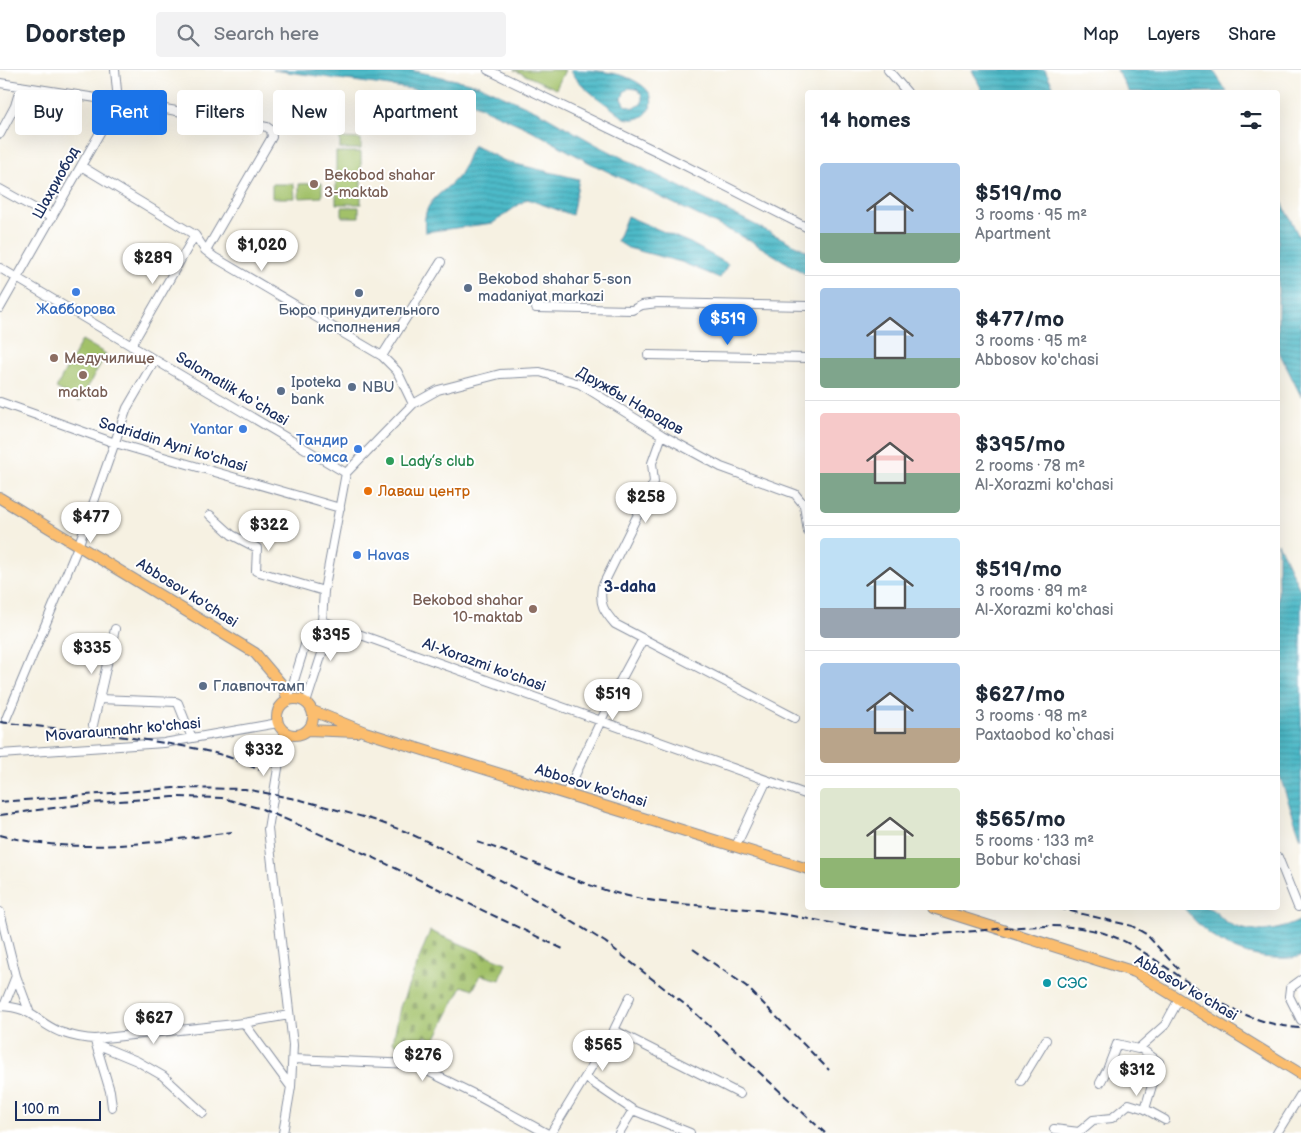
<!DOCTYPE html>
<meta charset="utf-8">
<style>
body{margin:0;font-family:"Balsamiq Sans",sans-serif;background:#f2f2f3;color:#1f2937;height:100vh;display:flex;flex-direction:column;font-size:19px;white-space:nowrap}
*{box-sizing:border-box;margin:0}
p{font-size:16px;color:#747a83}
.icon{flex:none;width:28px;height:28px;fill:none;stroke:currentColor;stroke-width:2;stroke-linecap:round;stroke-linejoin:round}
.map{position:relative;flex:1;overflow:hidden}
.details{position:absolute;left:805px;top:20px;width:475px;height:820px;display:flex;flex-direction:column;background:#fff;border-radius:5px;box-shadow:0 5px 20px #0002}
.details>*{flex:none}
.top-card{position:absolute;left:15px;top:20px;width:475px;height:45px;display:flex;gap:10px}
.scale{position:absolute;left:15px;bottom:12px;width:86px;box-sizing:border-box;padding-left:5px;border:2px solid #1b2f5e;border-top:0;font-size:14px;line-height:18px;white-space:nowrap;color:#1b2f5e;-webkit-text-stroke:4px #fff;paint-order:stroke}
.price{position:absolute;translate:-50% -42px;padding:0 11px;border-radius:18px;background:#fff;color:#222;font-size:16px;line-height:32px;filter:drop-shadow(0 1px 2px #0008)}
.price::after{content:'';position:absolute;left:50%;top:30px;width:15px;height:11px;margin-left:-8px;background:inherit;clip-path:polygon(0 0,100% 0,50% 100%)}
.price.on{background:#1a73e8;color:#fff}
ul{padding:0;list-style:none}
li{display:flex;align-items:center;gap:15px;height:125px;padding:0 15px}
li+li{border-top:1px solid #e0e1e3}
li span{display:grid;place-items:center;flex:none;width:140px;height:100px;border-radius:5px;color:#555}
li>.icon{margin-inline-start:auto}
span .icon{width:60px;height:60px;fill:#fffc;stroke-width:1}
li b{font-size:21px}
h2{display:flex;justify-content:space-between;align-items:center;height:60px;padding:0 15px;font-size:21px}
.chip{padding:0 18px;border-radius:5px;background:#fff;box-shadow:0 5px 20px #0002;font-size:18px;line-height:45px}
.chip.on{background:#1a73e8;color:#fff}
header{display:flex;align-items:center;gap:30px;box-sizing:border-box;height:70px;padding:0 25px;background:#fff;border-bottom:1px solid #e0e1e3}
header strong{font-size:24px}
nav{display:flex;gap:28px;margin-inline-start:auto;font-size:18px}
.search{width:350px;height:45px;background:#f2f2f3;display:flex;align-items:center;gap:12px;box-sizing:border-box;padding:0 18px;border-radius:5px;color:#747a83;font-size:19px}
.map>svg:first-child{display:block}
</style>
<header>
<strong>Doorstep</strong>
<div class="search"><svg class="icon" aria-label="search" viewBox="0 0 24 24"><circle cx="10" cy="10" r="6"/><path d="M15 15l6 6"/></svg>Search here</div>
<nav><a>Map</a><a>Layers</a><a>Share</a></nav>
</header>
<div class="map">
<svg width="1301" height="1063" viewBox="0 0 1301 1063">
<defs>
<pattern id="cemetery-stones" width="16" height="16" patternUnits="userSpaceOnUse" patternTransform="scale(1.25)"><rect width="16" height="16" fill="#a2c169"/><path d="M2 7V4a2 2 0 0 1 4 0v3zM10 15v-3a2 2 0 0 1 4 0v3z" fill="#839d5a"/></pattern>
<pattern id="water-rules" width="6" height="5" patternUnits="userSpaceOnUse" patternTransform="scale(1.25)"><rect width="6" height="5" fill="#4dbac8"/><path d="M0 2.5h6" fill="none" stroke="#3f98a6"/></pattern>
</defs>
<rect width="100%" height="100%" fill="#fff"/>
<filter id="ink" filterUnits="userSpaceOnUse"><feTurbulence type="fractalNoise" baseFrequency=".02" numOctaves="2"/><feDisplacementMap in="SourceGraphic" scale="10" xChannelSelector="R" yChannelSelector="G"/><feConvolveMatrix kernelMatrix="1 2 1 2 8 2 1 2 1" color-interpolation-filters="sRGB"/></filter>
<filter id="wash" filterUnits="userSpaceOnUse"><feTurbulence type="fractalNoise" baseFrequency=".0096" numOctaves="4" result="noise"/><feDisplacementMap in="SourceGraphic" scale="20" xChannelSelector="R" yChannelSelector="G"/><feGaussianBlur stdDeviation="1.12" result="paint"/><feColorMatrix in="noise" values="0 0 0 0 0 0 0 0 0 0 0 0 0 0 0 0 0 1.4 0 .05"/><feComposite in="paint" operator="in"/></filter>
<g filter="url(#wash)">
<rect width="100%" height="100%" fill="#f6f1e2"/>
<path fill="url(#cemetery-stones)" stroke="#5e7864" d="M430 861 506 893 500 910 481 905 473 920 462 916 435 970 425 966 415 990 393 972 400 937Z"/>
<path fill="#a2c169" stroke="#5e7864" d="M514 0H565L556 19Z
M340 68 361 69V79H340Z
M336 82H361V134H336Z
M322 113V127L299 128V114Z
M272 114H294L295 128H272Z
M342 137H359V147H342Z
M82 270 106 284 80 331 56 318Z"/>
<path fill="url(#water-rules)" stroke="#347493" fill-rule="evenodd" d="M273 0H410L479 15 539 42 597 75 807 181V205L749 170 588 92 531 60 474 34 434 22Z
M570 0C594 0 625 1 644 17 662 31 645 55 625 48 619 45 612 38 606 34 593 25 579 14 570 0ZM629 18 637 19 642 25V33L635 38 626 36 622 29 624 22Z
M972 0H1045L1056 22H983Z
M1117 0H1213L1227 22H1129Z
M473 75 507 92 579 109 572 145 527 129 493 153 425 162C421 128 442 127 460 104 465 96 468 84 473 75Z
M1278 124 1301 171V326L1278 280Z
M627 146 690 173 728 194 720 208 681 192 628 178 617 171Z
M1278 473 1301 522V769L1278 701Z
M1184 838C1191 837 1202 835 1208 838 1214 839 1221 848 1226 852 1249 866 1278 862 1301 850V886C1292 889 1283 888 1274 888 1235 886 1208 868 1184 838Z"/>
</g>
<g filter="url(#ink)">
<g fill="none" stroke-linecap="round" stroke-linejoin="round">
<g stroke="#8890a0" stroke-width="10">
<path id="minor" d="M488 0 662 84 808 158
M888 0 907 22
M0 13 154 37 267 57 271 60 272 67 206 181
M0 64 15 36 21 16
M81 96 195 165 205 180 214 187 382 286 397 301 413 334
M0 119 52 148
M0 198 346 403
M0 238 118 31 115 0
M536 238 632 240 642 235 657 233 808 236
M131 276 195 165
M648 285 808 288
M382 286 441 192
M0 332 115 373 340 438
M662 365 652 393 654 412 602 517C599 535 604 541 615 554L795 648
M346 403 413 334 438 320 500 304 540 302 580 314 662 365 721 397 795 424 804 435 808 462
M210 445 232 465 257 478 256 501 324 521
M322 551 808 725
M99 629 176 632 178 633 192 668
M288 630 309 562 322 551
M306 633 327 568 322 551 324 521 346 403
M6 649 79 474 127 338 155 290
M93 655 115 559
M284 662 268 759 293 975 291 1017
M0 684 164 673 278 653
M566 724 617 617 643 569
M736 776 766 712
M1278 787 1298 837 1301 836
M0 842 16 906 29 941
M1301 910 1290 918 1289 926 1301 950
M0 936C33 937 34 951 60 962 72 966 83 969 95 969L244 953 289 945
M4 936 16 906
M244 953 291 1017 283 1063
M614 960 740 1024
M95 971 110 1021 112 1037
M96 974 137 991 163 1006 203 1043
M1140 978 1159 992 1145 1039 1165 1050
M293 989 413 994 476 1025 546 1063
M586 1008 633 1040 690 1063
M1021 1011 1046 970
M1100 1013 1107 1000 1117 974 1138 979 1165 955 1179 929
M1054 1059 1079 1062 1093 1050 1112 1048 1129 1034 1145 1039
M551 1063 614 960 630 927
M619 1063 633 1040
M1277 1063 1301 1024"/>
</g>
<g stroke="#8890a0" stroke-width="12">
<path id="major" d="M0 428 255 583 283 616 288 630
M277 647a18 18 0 1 1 36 0a18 18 0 1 1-36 0Z
M313 641 365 662 808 799
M308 660 356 662
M933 838 1135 902 1301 1004"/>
</g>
<use href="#minor" stroke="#fff" stroke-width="8"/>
<use href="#major" stroke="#fbbd6e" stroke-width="10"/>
<path stroke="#1b2f5e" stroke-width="2" stroke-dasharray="8 4" stroke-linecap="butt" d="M0 652C51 658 102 663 152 671 189 677 225 682 259 700
M0 732 174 718 245 719 301 730 374 750 404 761 435 775 547 836 605 872 692 940 825 1063
M0 745 92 733 173 727 222 728 262 739 368 785 563 879
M0 765C77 786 154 772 232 762
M477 772C528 787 576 815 628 826 670 836 714 835 757 840 811 848 865 862 919 864 975 865 1042 848 1096 861 1126 868 1151 887 1176 904 1214 931 1253 955 1301 958
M1058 838 1132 856 1146 864 1179 900
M693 879 746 916 829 1000"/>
</g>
</g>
<g fill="#8d6e63" stroke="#fff" stroke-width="2">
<circle cx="314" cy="114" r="5"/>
<circle cx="54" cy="288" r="5"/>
<circle cx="83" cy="305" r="5"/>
<circle cx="533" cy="539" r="5"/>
</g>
<g fill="#5c6f8a" stroke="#fff" stroke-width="2">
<circle cx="468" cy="218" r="5"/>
<circle cx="359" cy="223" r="5"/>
<circle cx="352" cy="317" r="5"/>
<circle cx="281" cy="321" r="5"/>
<circle cx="203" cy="616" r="5"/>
</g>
<g fill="#3f7fe0" stroke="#fff" stroke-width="2">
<circle cx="76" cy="222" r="5"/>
<circle cx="243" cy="359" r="5"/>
<circle cx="358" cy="379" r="5"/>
<circle cx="357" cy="485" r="5"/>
</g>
<circle fill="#2e9e5b" stroke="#fff" stroke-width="2" cx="390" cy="391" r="5"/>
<circle fill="#e8710a" stroke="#fff" stroke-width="2" cx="368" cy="421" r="5"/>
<circle fill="#0f9aa8" stroke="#fff" stroke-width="2" cx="1047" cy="913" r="5"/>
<g text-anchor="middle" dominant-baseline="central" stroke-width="4" stroke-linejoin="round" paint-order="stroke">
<g font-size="15" fill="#785e54" stroke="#fff" text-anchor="start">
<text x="324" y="105">Bekobod shahar<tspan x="324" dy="17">3-maktab</tspan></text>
<text x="64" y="288">Медучилище</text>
<text x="83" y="322" text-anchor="middle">maktab</text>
<text x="523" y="530" text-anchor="end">Bekobod shahar<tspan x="523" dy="17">10-maktab</tspan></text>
</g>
<g font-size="15" fill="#1b2f5e" stroke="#fff">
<text transform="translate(56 113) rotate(-61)">Шахриобод</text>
<text transform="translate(232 319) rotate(31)">Salomatlik ko‘chasi</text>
<text transform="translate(630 331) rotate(30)">Дружбы Народов</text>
<text transform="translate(173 375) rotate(17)">Sadriddin Ayni ko'chasi</text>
<text transform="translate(187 523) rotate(32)">Abbosov ko'chasi</text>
<text transform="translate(484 595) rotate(20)">Al-Xorazmi ko'chasi</text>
<text transform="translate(123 660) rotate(-5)">Movaraunnahr ko'chasi</text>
<text transform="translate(591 716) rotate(17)">Abbosov ko'chasi</text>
<text transform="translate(1186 918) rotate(30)">Abbosov ko'chasi</text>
</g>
<g font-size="15" fill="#4e5e75" stroke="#fff" text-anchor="start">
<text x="478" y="209">Bekobod shahar 5-son<tspan x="478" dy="17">madaniyat markazi</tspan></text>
<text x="359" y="240" text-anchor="middle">Бюро принудительного<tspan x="359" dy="17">исполнения</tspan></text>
<text x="291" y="312">Ipoteka<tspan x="291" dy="17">bank</tspan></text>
<text x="362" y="317">NBU</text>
<text x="213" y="616">Главпочтамп</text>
</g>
<g font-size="15" fill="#366cbe" stroke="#fff" text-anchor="end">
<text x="76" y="239" text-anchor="middle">Жабборова</text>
<text x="233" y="359">Yantar</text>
<text x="348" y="370">Тандир<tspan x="348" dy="17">сомса</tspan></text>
<text x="367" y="485" text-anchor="start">Havas</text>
</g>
<g font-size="15" fill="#27864d" stroke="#fff" text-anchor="start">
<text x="400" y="391">Lady’s club</text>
</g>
<g font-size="15" fill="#c56008" stroke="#fff" text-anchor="start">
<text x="378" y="421">Лаваш центр</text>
</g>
<g font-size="15" fill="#0d838f" stroke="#fff" text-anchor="start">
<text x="1057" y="913">СЭС</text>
</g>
<g font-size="16" font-weight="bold" fill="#1b2f5e" stroke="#fff">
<text x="630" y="517">3-daha</text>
</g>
</g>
</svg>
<div class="scale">100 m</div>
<b class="price" style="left:262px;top:202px">$1,020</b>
<b class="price" style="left:153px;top:215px">$289</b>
<b class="price on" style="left:728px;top:276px">$519</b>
<b class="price" style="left:646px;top:454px">$258</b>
<b class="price" style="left:91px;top:474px">$477</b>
<b class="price" style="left:269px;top:482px">$322</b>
<b class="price" style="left:331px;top:592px">$395</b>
<b class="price" style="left:92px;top:605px">$335</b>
<b class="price" style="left:613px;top:651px">$519</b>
<b class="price" style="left:264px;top:707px">$332</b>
<b class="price" style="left:154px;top:975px">$627</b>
<b class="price" style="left:603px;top:1002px">$565</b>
<b class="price" style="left:423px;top:1012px">$276</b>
<b class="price" style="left:1137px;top:1027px">$312</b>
<div class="top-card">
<a class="chip">Buy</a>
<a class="chip on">Rent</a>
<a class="chip">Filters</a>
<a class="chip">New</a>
<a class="chip">Apartment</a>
</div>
<section class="details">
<h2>14 homes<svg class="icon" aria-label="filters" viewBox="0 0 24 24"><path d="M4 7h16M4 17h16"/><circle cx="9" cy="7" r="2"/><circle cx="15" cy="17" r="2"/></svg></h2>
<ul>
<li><span style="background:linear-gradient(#a9c7e8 70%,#7fa58c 0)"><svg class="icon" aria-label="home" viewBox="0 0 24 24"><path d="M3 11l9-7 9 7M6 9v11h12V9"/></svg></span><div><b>$519/mo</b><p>3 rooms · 95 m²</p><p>Apartment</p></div></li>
<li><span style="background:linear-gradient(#a9c7e8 70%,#7fa58c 0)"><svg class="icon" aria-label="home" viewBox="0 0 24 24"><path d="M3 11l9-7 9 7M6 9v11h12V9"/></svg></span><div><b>$477/mo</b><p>3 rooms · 95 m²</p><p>Abbosov ko'chasi</p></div></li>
<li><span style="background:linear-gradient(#f6c9c9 60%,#7fa58c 0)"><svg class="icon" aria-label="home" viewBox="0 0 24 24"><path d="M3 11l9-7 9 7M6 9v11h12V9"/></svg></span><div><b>$395/mo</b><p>2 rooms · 78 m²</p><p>Al-Xorazmi ko'chasi</p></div></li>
<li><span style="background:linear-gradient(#bfe0f5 70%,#9aa5b1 0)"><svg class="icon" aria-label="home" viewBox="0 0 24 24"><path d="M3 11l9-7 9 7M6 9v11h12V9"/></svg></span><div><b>$519/mo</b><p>3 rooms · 89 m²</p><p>Al-Xorazmi ko'chasi</p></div></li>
<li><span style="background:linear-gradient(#a9c7e8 65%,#b9a48a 0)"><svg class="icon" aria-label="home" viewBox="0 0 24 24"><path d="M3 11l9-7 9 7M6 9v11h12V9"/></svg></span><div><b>$627/mo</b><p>3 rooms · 98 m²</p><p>Paxtaobod ko‘chasi</p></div></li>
<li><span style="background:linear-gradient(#dfe7d0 70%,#8fb573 0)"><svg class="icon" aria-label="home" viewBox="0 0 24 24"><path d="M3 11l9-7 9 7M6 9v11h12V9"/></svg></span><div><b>$565/mo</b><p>5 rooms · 133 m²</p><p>Bobur ko'chasi</p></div></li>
</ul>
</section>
</div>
